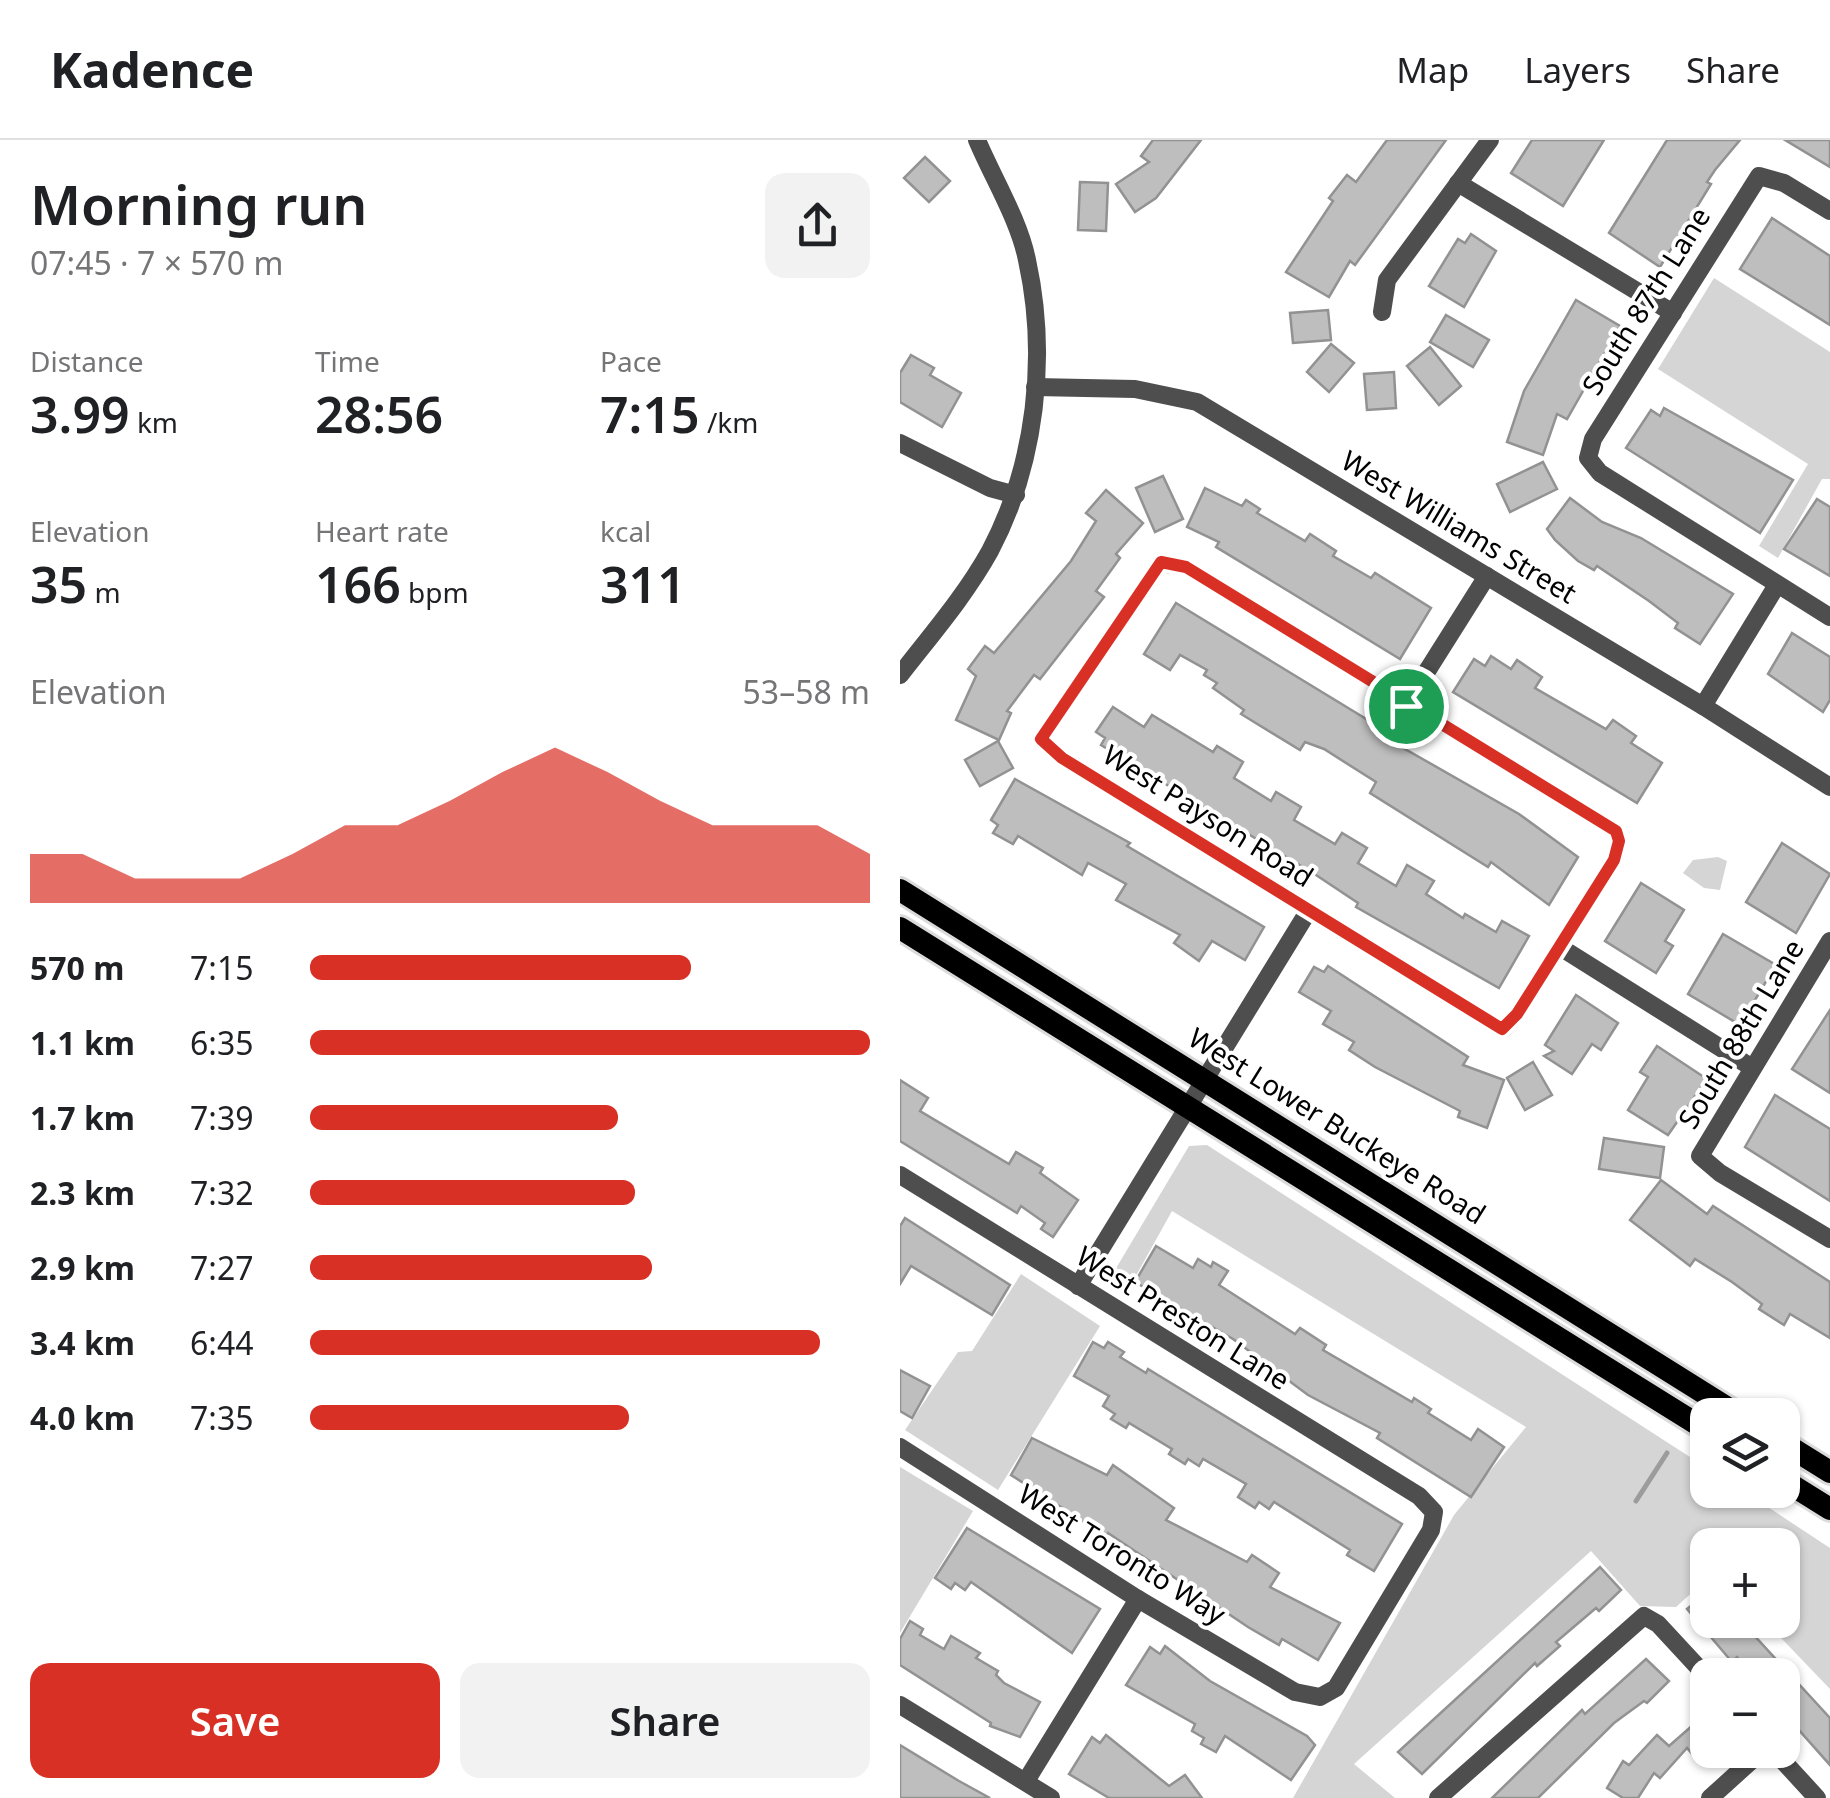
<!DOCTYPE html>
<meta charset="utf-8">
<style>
:root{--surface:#fff;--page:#f2f2f2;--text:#202124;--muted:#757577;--line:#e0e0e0;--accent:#d93025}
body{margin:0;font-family:"Noto Sans",sans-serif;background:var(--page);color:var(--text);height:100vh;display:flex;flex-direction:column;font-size:38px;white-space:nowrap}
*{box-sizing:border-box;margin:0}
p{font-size:32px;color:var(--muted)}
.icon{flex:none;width:55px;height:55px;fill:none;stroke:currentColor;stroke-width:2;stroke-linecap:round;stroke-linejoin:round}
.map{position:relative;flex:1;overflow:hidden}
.sheet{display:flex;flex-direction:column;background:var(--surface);width:900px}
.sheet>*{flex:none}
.controls{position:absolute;left:790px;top:1258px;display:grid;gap:20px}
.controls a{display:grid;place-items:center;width:110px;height:110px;border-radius:20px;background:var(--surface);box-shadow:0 2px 8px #0004;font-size:50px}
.pin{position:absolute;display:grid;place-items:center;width:85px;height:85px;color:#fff;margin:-42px;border:5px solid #fff;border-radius:50%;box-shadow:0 2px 10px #0007}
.round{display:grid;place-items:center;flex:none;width:105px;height:105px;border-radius:20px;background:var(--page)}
.summary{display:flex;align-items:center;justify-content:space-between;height:170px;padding:0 30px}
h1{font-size:55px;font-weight:600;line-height:75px}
.figures{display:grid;grid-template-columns:repeat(3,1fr);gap:15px;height:170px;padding:10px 30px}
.figures div{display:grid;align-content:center}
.figures b{font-size:50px;font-weight:600}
.figures small{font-size:28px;font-weight:400}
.figures p{font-size:28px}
.chart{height:280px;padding:20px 30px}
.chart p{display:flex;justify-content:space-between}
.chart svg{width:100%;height:180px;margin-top:10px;fill:var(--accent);opacity:.7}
.action{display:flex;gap:20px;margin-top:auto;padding:20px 30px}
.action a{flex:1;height:115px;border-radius:20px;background:var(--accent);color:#fff;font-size:40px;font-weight:600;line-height:115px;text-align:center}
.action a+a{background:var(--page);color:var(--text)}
ul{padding:0 30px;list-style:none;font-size:32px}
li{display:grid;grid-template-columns:160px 120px 1fr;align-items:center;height:75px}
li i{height:25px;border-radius:12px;background:var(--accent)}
header{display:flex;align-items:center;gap:60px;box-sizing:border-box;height:140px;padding:0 50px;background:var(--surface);border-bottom:2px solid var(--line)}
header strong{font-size:48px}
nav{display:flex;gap:55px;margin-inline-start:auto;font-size:35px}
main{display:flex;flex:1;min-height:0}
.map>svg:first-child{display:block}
</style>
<header>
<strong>Kadence</strong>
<nav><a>Map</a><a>Layers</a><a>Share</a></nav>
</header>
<main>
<section class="sheet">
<div class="summary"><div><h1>Morning run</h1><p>07:45 · 7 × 570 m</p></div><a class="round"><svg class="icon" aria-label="share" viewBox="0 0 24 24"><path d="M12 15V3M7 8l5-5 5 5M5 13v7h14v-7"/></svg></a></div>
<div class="figures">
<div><p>Distance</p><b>3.99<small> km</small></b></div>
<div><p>Time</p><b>28:56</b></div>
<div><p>Pace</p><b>7:15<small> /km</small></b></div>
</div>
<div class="figures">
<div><p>Elevation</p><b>35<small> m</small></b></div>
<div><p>Heart rate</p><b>166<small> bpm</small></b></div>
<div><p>kcal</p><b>311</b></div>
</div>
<div class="chart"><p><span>Elevation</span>53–58 m</p>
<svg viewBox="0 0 160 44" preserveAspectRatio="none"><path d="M0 44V32L10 32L20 38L30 38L40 38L50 32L60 25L70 25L80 19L90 12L100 6L110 12L120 19L130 25L140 25L150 25L160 32V44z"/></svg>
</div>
<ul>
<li><b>570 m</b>7:15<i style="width:68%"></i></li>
<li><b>1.1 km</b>6:35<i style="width:100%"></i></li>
<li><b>1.7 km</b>7:39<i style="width:55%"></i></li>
<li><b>2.3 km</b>7:32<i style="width:58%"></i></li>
<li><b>2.9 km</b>7:27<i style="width:61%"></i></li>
<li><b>3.4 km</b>6:44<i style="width:91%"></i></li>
<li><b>4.0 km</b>7:35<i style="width:57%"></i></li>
</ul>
<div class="action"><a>Save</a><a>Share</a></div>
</section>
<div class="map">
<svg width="930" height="1658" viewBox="0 0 930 1658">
<rect width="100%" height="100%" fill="#fff"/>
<g fill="#d5d5d5">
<path d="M814,138L930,212V339H922L878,418L859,406L908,324L758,229Z"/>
<path d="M818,717L827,721L820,750L804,748L783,733L793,720Z"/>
<path d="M307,1005L807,1328L808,1350H842L930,1408V1549L864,1480H882V1405H808L807,1439L776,1467L740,1466L691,1411L454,1624L495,1658H393L554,1375L626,1287L272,1071L228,1150L209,1140L289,1006Z"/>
<path d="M121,1134L200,1186L98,1350L5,1290L58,1212L72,1211Z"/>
<path d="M0,1327L73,1371L0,1493Z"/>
</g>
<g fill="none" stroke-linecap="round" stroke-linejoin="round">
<path stroke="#9c9c9c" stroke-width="5" d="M736,1361L767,1313"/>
</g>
<g fill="#bebebe" stroke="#929292" stroke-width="2.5">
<path d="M253,0H301L256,58L235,72L216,44L249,22L241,16Z"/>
<path d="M487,0H546L455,125L450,121L429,157L386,132L433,61L429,58L447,35L456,42Z"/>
<path d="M632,0H704L663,66L611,33Z"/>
<path d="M767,0H840L815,30L807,42L811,44L760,127L709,93Z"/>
<path d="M885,0H930V27Z"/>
<path d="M25,17L50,41L29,62L4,38Z"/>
<path d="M180,42L208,43L206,91L178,90Z"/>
<path d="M872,78L930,116V185L840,129Z"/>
<path d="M571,94L596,111L564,167L529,146L558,99L565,103Z"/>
<path d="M676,160L720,186L667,279L657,274L643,315L607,302L624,251Z"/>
<path d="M428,170L431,200L393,203L390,173Z"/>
<path d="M546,175L589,200L573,227L530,202Z"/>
<path d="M431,204L454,223L429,252L407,232Z"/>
<path d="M530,207L561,246L539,265L507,226Z"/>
<path d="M11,215L34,228L30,235L61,253L42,287L0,262V233Z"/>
<path d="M494,232L496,268L467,270L464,234Z"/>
<path d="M764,268L893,340L860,393L726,308L751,270L760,276Z"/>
<path d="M643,322L657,349L610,372L597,344Z"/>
<path d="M263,336L283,379L255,392L236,348Z"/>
<path d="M305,348L342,366L346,360L360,369L357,373L405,401L410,394L436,411L433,416L471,438L475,433L531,468L500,519L316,407L319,402L287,387Z"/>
<path d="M206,350L243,383L216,414L220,418L196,451L204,457L140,539L134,535L107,571L111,573L99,600L56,580L76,536L68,529L85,506L94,513L171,421L196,381L186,373Z"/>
<path d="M670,358L702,382L741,398L833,454L800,504L775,488L778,483L749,461L697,426L694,430L678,421L655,400L647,389Z"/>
<path d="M917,359L930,367V436L884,409Z"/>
<path d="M276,463L494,596L491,601L619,674L678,717L649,765L591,722L588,727L470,653L476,642L424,609L405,602L400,610L341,574L344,570L313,548L317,543L304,535L307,530L280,515L270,530L244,514Z"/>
<path d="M892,493L930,517V560L923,572L868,534Z"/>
<path d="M591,516L611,529L617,520L642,537L635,548L706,589L713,580L736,596L731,603L762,623L737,663L553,552L574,519L585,526Z"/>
<path d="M213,567L244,587L252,575L313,612L317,606L343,622L334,638L371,661L376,652L401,667L394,680L435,704L442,693L467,708L458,723L496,746L507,725L534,741L526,754L563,778L565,774L596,792L602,781L629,796L599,848L456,767L458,763L416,735L201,605L205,598L196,592Z"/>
<path d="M98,601L113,628L80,646L65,620Z"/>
<path d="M115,639L230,703L227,706L364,787L345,820L312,801L299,821L274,803L280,795L216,760L226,744L188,723L182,735L118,696L113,704L93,693L98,685L91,680Z"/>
<path d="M882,703L930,734L896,793L846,762Z"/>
<path d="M741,743L784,770L765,801L773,806L756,833L705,801Z"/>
<path d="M823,794L876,825L840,885L788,854Z"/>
<path d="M428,826L568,917L563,925L604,940L587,988L558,977L560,971L475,927L449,910L454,902L423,884L431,871L399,852L414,827L424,832Z"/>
<path d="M676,855L718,883L701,910L692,904L672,934L644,916L654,911L645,905Z"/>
<path d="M930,870V953L892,929Z"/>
<path d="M757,906L807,939L768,995L728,970L748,937L740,932Z"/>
<path d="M633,922L652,955L625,970L607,938Z"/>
<path d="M0,940L28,958L20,971L109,1024L116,1012L143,1028L140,1033L178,1060L153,1097L141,1089L145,1083L121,1066L117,1073L0,1001Z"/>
<path d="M875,955L930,989V1061L845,1007Z"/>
<path d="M704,998L764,1007L760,1038L699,1029Z"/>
<path d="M761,1040L807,1074L813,1066L930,1142V1198L890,1174L884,1185L859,1169L862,1164L832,1142L795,1119L790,1126L730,1080Z"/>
<path d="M5,1078L110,1145L92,1175L11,1126L0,1144V1086Z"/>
<path d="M256,1106L293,1128L298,1119L311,1127L313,1122L328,1131L319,1145L395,1194L400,1188L426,1205L423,1210L512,1262L514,1258L531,1269L528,1273L571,1300L578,1289L604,1307L571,1357L477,1298L480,1293L408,1255L333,1199L235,1142Z"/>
<path d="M193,1202L204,1208L208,1202L224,1212L220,1217L246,1233L248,1229L502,1384L474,1431L447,1415L450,1410L374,1362L369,1369L359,1362L355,1368L338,1357L346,1344L303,1319L299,1326L288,1319L285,1324L269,1314L272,1309L229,1283L226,1288L211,1279L215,1274L203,1266L209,1256L174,1236Z"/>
<path d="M0,1230L30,1246L12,1278L0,1271Z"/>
<path d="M132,1298L207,1335L213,1325L274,1368L266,1380L347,1422L352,1415L379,1433L370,1447L440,1483L418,1520L382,1499L379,1505L348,1487L208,1393L206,1396L111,1335Z"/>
<path d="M67,1388L200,1469L172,1513L71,1442L65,1450L55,1443L51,1449L35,1438Z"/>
<path d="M700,1427L721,1450L699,1471L696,1468L656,1502L660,1506L637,1526L635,1523L522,1634L498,1612Z"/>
<path d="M808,1452V1480H840L930,1578V1625L889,1579L882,1585V1535H853L837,1517L832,1522L787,1469Z"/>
<path d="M10,1481L23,1489L20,1495L44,1509L51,1496L80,1513L76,1518L98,1531L96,1535L104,1543L140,1562L120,1597L90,1586L91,1583L0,1525V1499Z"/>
<path d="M265,1506L310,1541L407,1596L415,1605L391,1640L325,1596L316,1612L301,1604L304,1598L292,1591L295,1584L226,1545L250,1507L260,1514Z"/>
<path d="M746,1519L769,1541L747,1563L744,1561L714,1583L638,1658H592L682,1570L685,1574Z"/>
<path d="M801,1578L808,1585V1614L799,1622L787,1608L760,1638L754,1633L738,1658H723L707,1648L723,1621L729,1625L757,1595L769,1606Z"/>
<path d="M206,1595L269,1646L285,1635L302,1658H209L169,1634L192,1597L200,1603Z"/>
<path d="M0,1605L59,1641L90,1658H0Z"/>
</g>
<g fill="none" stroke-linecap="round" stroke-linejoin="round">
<g stroke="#dbdbdb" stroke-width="28">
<g id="major">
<path d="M0,750L839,1275"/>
<path d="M0,788L808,1291"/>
<path d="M882,1302L930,1332"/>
<path d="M882,1339L930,1369"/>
</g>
</g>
<g stroke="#4e4e4e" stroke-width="18">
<path d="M558,43L773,173"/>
<path d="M930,71L884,43L859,36L693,299L688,318L700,333L930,477"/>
<path d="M482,172L487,140L590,0"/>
<path d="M135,247L235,249L297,262L803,566L930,647"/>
<path d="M0,303L90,348L116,355"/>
<path d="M261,423L286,427L716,691L719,701L714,720L617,874L603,889L162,618L141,599Z"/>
<path d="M0,535C31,495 65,456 90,411C136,324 148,216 127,120C119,80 93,38 77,0"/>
<path d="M505,566L587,436"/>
<path d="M803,566L877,445"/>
<path d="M930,801L800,1016L820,1033L930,1099"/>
<path d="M660,807L851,927"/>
<path d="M0,1035L519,1356L534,1372L531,1390L436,1548L420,1557L395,1552L238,1459L0,1307"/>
<path d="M178,1146L409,770"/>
<path d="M0,1565L151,1658"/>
<path d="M873,1610L917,1658"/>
<path d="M126,1641L238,1459"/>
<path d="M538,1658L744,1476L758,1484L808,1538"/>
<path d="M810,1658L863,1610"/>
</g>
<use href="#major" stroke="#000" stroke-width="22"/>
</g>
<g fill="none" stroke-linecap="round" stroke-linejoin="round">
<g stroke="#fff" stroke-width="20">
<path id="route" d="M261,422L286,427L716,691L719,701L714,720L617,874L602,889L162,618L141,599Z"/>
</g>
<use href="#route" stroke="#d93025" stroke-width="12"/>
</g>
<g text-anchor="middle" stroke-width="8" stroke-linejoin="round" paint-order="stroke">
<g font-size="28" fill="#000" stroke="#fff">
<text transform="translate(746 161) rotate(-58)" y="10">South 87th Lane</text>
<text transform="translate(559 387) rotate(31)" y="10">West Williams Street</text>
<text transform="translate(308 676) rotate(32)" y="10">West Payson Road</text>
<text transform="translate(841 894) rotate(-59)" y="10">South 88th Lane</text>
<text transform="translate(437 986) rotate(32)" y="10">West Lower Buckeye Road</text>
<text transform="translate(283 1178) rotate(32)" y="10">West Preston Lane</text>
<text transform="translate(222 1414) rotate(32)" y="10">West Toronto Way</text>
</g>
</g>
</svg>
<div class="controls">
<a><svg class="icon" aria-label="layers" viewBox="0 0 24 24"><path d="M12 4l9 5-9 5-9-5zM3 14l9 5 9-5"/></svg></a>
<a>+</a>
<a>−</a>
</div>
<div class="pin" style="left:506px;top:566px;background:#1e9e55"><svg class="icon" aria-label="arrive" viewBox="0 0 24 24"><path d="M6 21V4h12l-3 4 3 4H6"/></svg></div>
</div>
</main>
